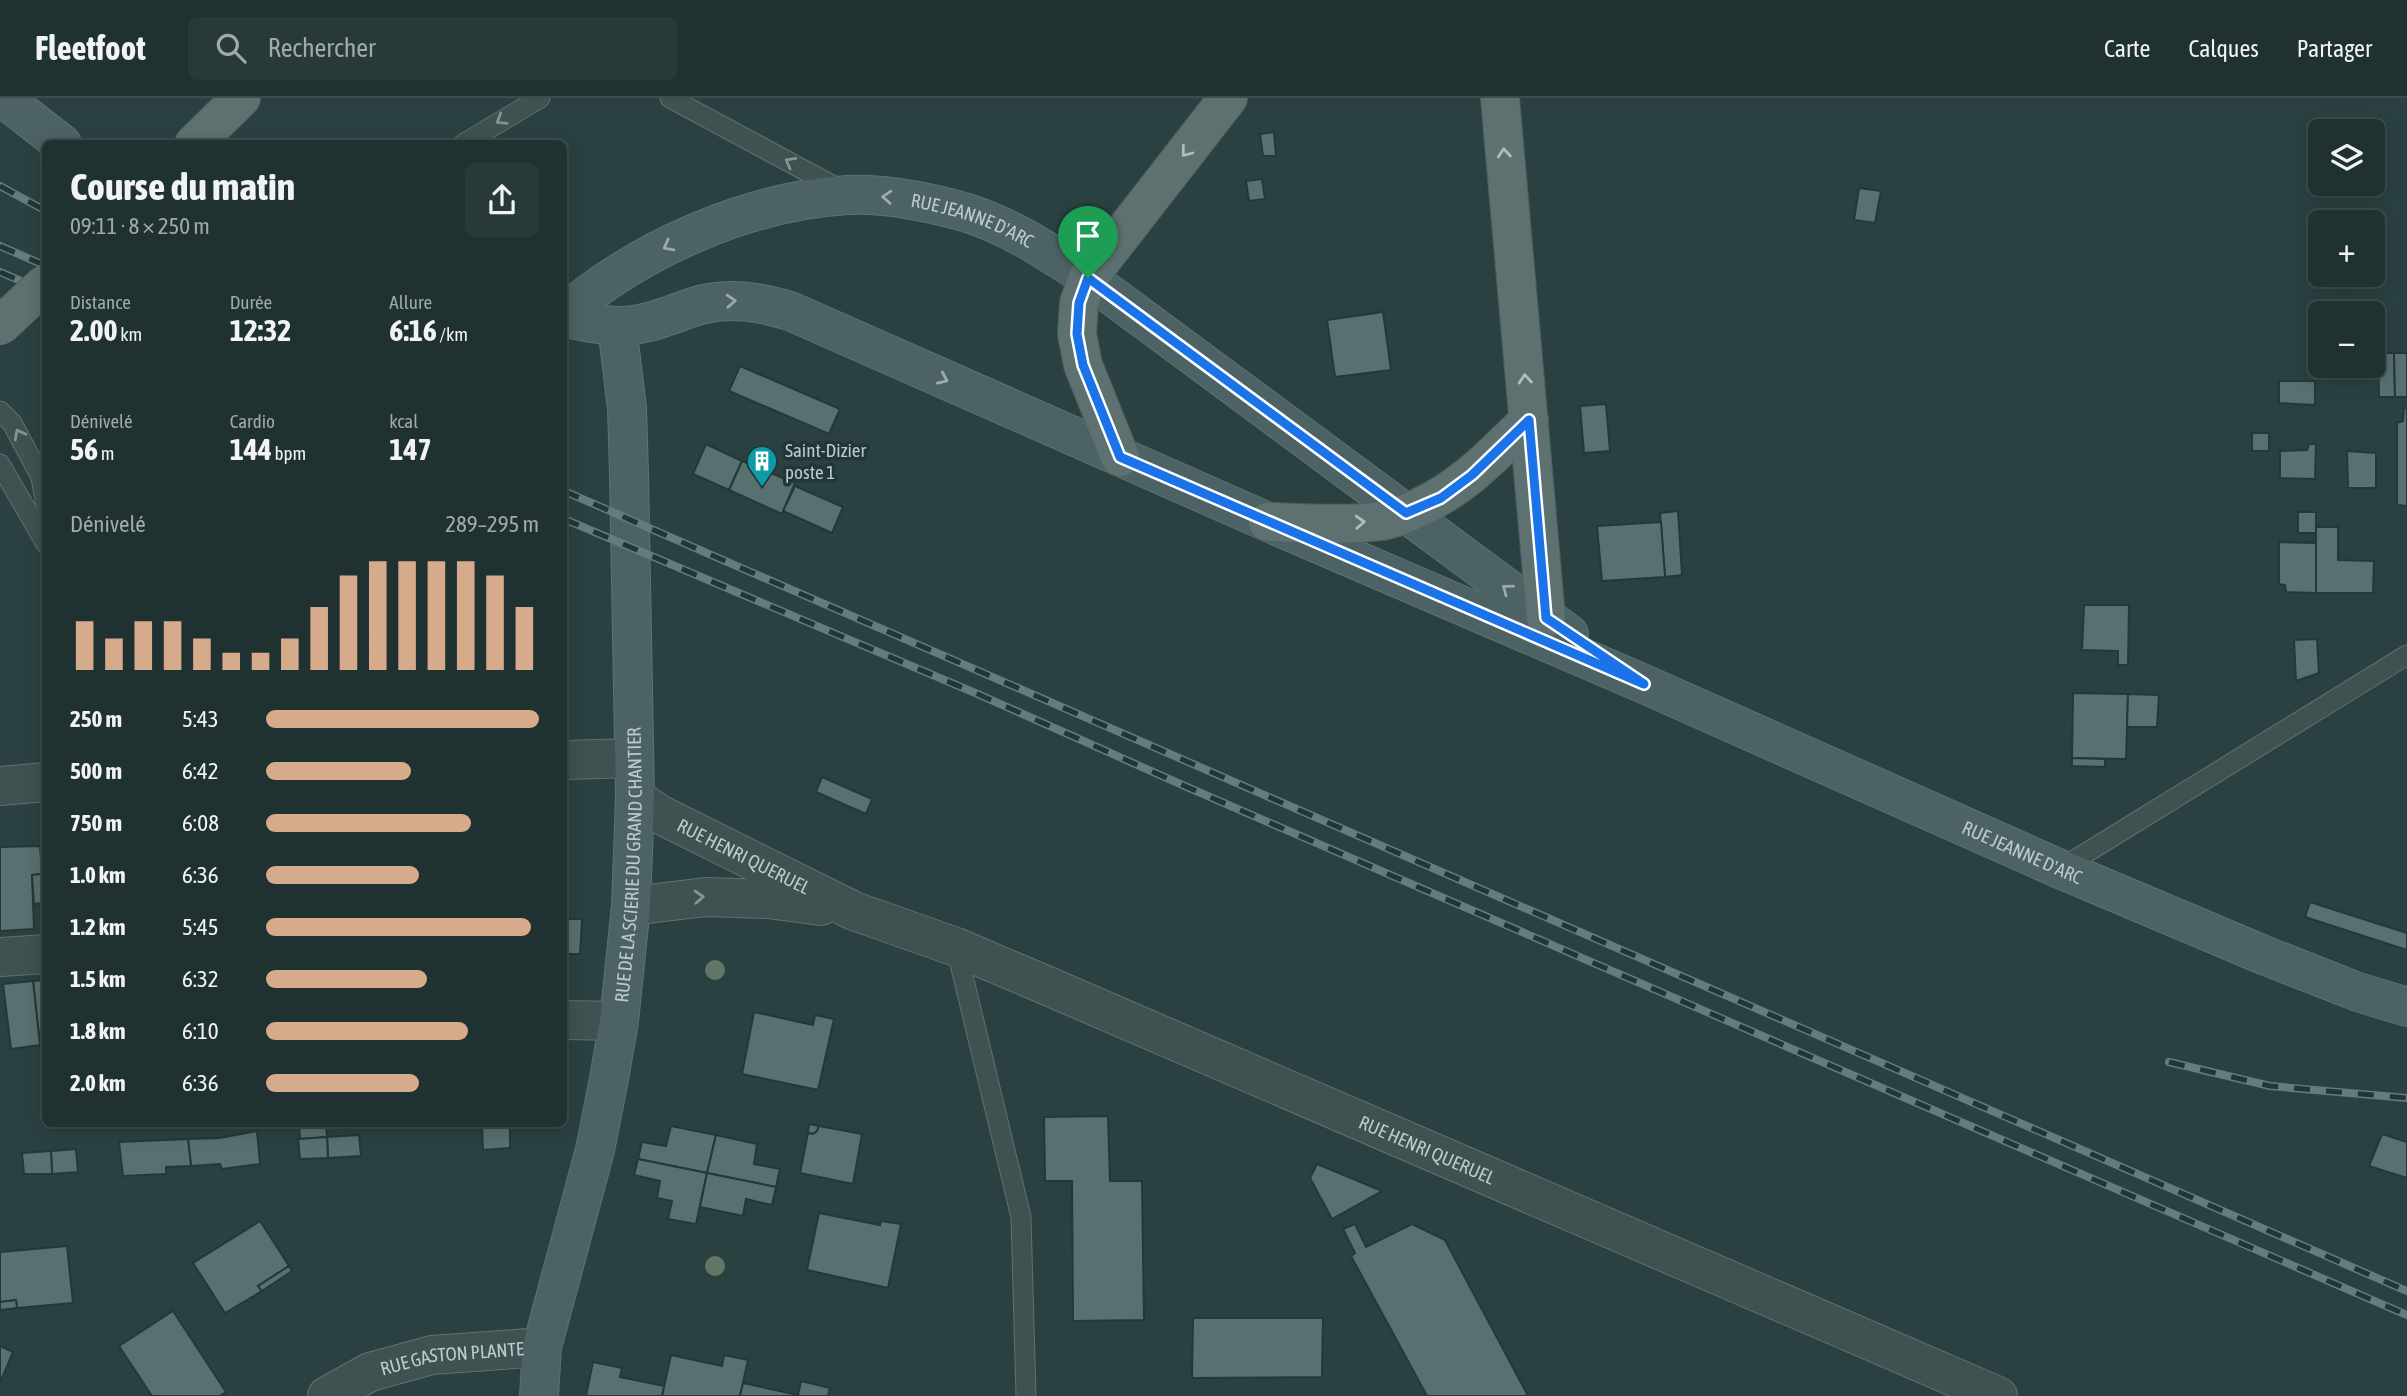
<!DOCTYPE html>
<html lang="fr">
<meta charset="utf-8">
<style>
:root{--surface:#203131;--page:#283939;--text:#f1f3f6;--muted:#a2a9ab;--line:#3d4c4d;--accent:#d6ab8b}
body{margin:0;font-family:"Asap Condensed",sans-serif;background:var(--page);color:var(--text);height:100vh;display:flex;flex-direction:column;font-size:26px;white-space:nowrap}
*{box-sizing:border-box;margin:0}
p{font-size:23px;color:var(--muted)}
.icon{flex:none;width:38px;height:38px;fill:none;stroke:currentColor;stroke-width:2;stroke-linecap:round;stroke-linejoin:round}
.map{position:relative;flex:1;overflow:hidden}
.panel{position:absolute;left:42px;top:42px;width:525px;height:987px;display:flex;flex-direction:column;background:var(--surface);border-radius:10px;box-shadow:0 4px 18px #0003,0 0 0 2px var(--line)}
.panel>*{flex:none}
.fabs{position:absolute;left:2308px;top:21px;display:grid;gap:14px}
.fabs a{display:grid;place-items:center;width:77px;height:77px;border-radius:10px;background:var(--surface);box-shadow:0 4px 18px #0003,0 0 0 2px var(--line);font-size:35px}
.pin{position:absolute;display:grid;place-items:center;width:60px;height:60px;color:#fff;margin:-72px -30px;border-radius:50% 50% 50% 0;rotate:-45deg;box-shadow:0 0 7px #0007}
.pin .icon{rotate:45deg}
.round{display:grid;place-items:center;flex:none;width:74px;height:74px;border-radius:10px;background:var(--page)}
.headline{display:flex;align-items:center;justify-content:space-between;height:119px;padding:0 28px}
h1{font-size:38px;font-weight:700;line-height:52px}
.figures{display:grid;grid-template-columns:repeat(3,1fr);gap:10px;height:119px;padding:7px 28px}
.figures div{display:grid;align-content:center}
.figures b{font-size:30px;font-weight:700}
.figures small{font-size:19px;font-weight:400}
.figures p{font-size:19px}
.chart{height:196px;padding:14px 28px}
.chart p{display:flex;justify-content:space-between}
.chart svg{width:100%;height:126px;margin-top:7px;stroke:var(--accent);stroke-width:6}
ul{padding:0 28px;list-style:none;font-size:23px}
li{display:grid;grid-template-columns:112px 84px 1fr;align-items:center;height:52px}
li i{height:18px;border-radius:9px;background:var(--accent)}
header{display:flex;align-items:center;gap:42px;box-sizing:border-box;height:98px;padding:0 35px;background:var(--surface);border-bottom:2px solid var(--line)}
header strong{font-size:33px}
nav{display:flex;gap:38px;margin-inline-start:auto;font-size:24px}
.search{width:490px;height:63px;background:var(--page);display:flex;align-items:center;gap:18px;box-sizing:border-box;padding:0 24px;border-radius:10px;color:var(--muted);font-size:26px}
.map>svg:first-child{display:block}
</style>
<header>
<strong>Fleetfoot</strong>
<div class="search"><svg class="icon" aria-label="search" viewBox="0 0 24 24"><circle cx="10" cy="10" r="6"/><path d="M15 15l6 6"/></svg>Rechercher</div>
<nav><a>Carte</a><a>Calques</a><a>Partager</a></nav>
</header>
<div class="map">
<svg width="2407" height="1298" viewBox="0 0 2407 1298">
<rect width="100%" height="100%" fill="#2b4141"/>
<g fill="#597070" stroke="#253839" stroke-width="2">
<path d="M1274,34L1276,58H1263L1260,36Z"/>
<path d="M1262,81L1265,101L1249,103L1246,83Z"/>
<path d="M1859,90L1881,93L1875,125L1854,122Z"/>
<path d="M1383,214L1391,272L1335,279L1327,222Z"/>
<path d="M2378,255H2394L2395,299H2379Z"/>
<path d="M2394,255H2407V299H2395Z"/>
<path d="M740,268L840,311L829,336L729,293Z"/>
<path d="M2279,283H2315V307L2279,305Z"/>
<path d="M1606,306L1610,353L1584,355L1580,308Z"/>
<path d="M2404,310H2407V408L2397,407V325L2403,323Z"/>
<rect x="2252" y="335" width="17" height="18"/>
<path d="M706,346L742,363L729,392L693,376Z"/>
<path d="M2309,346H2316L2315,381L2280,380V353L2307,352Z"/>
<path d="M2347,353L2376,355V390H2348Z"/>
<path d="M742,363L795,385L782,416L729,392Z"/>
<path d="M795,388L843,409L832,435L783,413Z"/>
<path d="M1678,413L1682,477L1665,479L1660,415Z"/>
<rect x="2298" y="414" width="18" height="21"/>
<path d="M1661,424L1665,479L1602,483L1597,428Z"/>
<path d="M2316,429H2338V462L2374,463L2373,495H2316Z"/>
<path d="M2279,444L2316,445V495L2286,494L2285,487L2279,486Z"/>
<path d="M2084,507H2129L2128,567H2118V553L2082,552Z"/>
<path d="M2317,541L2319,575L2296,583L2294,542Z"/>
<path d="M2073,595L2128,596L2126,661L2072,660Z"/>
<path d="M2128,596L2159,597L2157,629H2127Z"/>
<path d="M2072,660L2105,661V669L2072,668Z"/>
<path d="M822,679L872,701L866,716L816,694Z"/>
<path d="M40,748L42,776L32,777L34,831L0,833V749Z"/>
<path d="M42,776L43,805L34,806L32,777Z"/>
<path d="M2310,804L2407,835V852L2305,819Z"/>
<path d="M564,821H582L580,856H564Z"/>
<path d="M46,882V947H40L33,883Z"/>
<path d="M33,883L40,947L11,951L3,886Z"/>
<path d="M754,914L813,927L815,917L834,921L818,992L742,976Z"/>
<path d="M1108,1018L1110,1083H1142L1144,1222L1073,1223L1072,1083H1045L1044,1019Z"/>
<path d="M326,1026L327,1039L300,1041L299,1027Z"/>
<path d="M809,1026L819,1028L817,1033L813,1036L808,1035Z"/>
<path d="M510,1028V1050L483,1052L482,1030Z"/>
<path d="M671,1028L716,1037L707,1075L638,1061L642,1044L666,1048Z"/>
<path d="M819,1028L862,1036L853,1086L800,1075L808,1035L813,1036L817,1033Z"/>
<path d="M257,1033L260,1066L222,1071L220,1066L191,1068L188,1041L219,1040Z"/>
<path d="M2382,1036L2407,1044V1080L2369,1068Z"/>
<path d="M359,1037L361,1058L328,1060L327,1039Z"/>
<path d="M716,1037L757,1046L754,1066L780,1071L776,1089L707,1075Z"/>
<path d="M327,1039L328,1060L300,1061L298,1041Z"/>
<path d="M188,1041L191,1068L166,1069V1076L123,1078L119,1044Z"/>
<path d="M76,1051L78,1074L52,1076L51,1053Z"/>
<path d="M51,1053L52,1076H24L22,1055Z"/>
<path d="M638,1061L707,1075L696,1126L668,1121L672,1103L657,1100L660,1083L634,1077Z"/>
<path d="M1317,1066L1382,1093L1332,1121L1310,1080Z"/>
<path d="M707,1075L776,1089L772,1107L746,1101L743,1118L700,1109Z"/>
<path d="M819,1115L880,1127L881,1123L901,1126L888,1190L807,1172Z"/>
<path d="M260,1123L289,1168L258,1188L262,1193L225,1215L193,1165Z"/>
<path d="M1355,1126L1366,1149L1412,1126L1445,1142L1528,1298H1427L1351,1158L1355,1155L1343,1131Z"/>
<path d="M67,1148L73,1205L17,1210L16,1202L0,1204V1154Z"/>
<path d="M289,1168L292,1173L262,1193L258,1188Z"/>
<path d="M16,1202L17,1210L0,1212V1204Z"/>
<path d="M173,1213L226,1294L220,1298H152L119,1248Z"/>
<path d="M1193,1220H1323L1322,1279L1192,1280Z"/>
<path d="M0,1248L13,1254L0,1285Z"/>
<path d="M671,1257L722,1268L724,1257L748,1262L740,1298H662Z"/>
<path d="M593,1264L622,1270L620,1279L664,1288L662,1298H586Z"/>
<path d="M801,1283L830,1290L828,1298H740L743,1285L798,1297Z"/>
</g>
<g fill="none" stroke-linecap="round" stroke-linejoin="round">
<g stroke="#607171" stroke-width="21">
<g id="service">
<path d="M670,0L843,93"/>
<path d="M463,46L540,0"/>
<path d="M0,313L12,325L41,379L46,409"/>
<path d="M0,366L46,446"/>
<path d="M2060,771L2407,557"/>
<path d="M956,849L1021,1119L1026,1298"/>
</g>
</g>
<g stroke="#607171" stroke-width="40">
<g id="minor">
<path d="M564,662L634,660"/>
<path d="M0,688L46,684"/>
<path d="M0,859L46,856"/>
<path d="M564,922L619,923"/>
<path id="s1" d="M327,1298L370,1274L432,1257L542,1249"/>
</g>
</g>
<g stroke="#607171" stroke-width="40">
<g id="tertiary">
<path id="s2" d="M635,699L659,716L854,813L956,849L1050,889L1998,1298"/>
<path d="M631,808L706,799L768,801L821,808"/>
</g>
</g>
<g stroke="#607171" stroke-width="40">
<g id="secondary">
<path d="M6,0L12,7L62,46"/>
<path id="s3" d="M564,216C639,151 748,103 847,97C883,95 923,103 957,112C1006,125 1047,153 1088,180L1569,536"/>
<path id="s4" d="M564,220C581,222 600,228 617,228C646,229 673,215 700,207C732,199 760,204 790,213L1268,424L1644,586L2060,771L2266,858L2358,894L2407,909"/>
<path id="s5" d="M539,1298L542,1249L595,1052L609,981L619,923L631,808L635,699L629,375L627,310L617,228"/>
</g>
</g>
<g stroke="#4b5d5d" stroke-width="40">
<g id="primary">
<path d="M1500,0L1546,520"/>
<path d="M194,46L241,0"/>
<path d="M1120,359L1083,267L1077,236L1079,205L1088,180L1228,0"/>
<path d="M1268,424C1305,425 1344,428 1381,423C1392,422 1405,416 1416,411C1463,390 1493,357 1529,322"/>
</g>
</g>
<use href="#service" stroke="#3f5151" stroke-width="19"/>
<use href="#minor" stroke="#3f5151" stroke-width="38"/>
<use href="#tertiary" stroke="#3f5151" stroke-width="38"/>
<use href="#secondary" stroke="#4d6264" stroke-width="38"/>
<use href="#primary" stroke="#5d7171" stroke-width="38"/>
<g stroke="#667c7c" stroke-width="8">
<g id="rail">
<path d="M0,88L46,113"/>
<path d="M0,148L46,168"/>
<path d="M0,174L46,194"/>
<path d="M564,393L2407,1193"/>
<path d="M564,421L980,597L1187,689L2407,1217"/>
<path d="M2169,964L2270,988L2407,1000"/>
</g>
</g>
<use href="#rail" stroke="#233637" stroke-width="5" stroke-dasharray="16" stroke-linecap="butt"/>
<g stroke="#4b5d5d" stroke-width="40" stroke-linecap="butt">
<path id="primary-bridge" d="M0,228L46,185"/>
</g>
<use href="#primary-bridge" stroke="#5d7171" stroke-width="38"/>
</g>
<g fill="#617766">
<circle cx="715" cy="872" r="10"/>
<circle cx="715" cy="1168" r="10"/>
</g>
<defs><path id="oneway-chevron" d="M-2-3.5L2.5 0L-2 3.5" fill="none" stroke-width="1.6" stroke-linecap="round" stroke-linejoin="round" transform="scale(1.75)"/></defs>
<g stroke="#849494">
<use href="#oneway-chevron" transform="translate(501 22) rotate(148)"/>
<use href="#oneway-chevron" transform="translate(790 64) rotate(-151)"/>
<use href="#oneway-chevron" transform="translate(19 336) rotate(-118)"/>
<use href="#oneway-chevron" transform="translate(699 799) rotate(-3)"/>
</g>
<g stroke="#aebdbe">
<use href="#oneway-chevron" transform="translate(1186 54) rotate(128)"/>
<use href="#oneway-chevron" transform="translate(1504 55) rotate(-95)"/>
<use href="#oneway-chevron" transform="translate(1525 281) rotate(-95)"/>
<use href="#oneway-chevron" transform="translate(1360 424) rotate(-3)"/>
</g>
<g stroke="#9babac">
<use href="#oneway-chevron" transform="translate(887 99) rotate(-176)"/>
<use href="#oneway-chevron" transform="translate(668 148) rotate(152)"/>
<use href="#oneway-chevron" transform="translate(731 203) rotate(-3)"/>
<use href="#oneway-chevron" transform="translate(943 281) rotate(24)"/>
<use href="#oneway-chevron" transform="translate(1507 491) rotate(-143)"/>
</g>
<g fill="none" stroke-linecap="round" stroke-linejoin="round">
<g stroke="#fff" stroke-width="14">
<path id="route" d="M1088,180L1406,415L1441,400L1472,377L1529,322L1546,520L1644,586L1120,359L1083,267L1077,236L1079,205Z"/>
</g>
<use href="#route" stroke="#1a73e8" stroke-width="9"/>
</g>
<defs>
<g id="building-pin" transform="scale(1.575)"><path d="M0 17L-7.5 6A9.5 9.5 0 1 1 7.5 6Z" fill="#0f9aa8" stroke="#233637"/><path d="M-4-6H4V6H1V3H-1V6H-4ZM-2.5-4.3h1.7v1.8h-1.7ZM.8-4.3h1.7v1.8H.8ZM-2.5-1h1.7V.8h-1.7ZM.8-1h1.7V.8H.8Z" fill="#fff"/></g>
</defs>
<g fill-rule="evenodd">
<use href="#building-pin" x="762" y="363"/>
</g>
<g text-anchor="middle" stroke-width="7" stroke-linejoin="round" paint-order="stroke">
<g font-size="19" fill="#bccacb" stroke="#233637">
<text dy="7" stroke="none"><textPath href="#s3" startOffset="441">RUE JEANNE D'ARC</textPath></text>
<text dy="7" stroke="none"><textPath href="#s4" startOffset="1577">RUE JEANNE D'ARC</textPath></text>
<text dy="7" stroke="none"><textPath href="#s2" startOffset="124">RUE HENRI QUERUEL</textPath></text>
<text dy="7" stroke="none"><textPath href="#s5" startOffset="541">RUE DE LA SCIERIE DU GRAND CHANTIER</textPath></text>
<text dy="7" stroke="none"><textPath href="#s2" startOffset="868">RUE HENRI QUERUEL</textPath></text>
<text dy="7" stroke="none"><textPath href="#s1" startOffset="133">RUE GASTON PLANTE</textPath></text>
</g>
<g font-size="19" fill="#bccacb" stroke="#233637" text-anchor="start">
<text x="785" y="359">Saint-Dizier<tspan x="785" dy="22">poste 1</tspan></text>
</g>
</g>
</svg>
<div class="fabs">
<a><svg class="icon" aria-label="layers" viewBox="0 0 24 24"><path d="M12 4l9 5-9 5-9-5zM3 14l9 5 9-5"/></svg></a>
<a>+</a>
<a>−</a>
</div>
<div class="pin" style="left:1088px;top:180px;background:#1e9e55"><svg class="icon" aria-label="arrive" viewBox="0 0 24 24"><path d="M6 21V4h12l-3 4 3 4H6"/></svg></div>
<section class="panel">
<div class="headline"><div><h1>Course du matin</h1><p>09:11 · 8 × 250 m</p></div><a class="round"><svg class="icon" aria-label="share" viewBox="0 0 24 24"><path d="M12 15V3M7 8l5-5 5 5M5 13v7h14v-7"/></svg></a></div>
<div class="figures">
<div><p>Distance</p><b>2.00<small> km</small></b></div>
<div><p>Durée</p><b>12:32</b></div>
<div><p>Allure</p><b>6:16<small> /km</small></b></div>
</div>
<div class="figures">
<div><p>Dénivelé</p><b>56<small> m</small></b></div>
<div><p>Cardio</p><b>144<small> bpm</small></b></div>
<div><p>kcal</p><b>147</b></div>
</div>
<div class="chart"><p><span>Dénivelé</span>289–295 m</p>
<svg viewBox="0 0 160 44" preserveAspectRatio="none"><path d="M5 44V27M15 44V33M25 44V27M35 44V27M45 44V33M55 44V38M65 44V38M75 44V33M85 44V22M95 44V11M105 44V6M115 44V6M125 44V6M135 44V6M145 44V11M155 44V22"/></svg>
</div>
<ul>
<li><b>250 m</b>5:43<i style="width:100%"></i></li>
<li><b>500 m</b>6:42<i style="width:53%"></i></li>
<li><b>750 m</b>6:08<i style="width:75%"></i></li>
<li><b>1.0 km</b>6:36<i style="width:56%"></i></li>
<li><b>1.2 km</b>5:45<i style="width:97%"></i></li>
<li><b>1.5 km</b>6:32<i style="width:59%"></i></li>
<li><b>1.8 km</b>6:10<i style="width:74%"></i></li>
<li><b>2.0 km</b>6:36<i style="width:56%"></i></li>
</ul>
</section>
</div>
